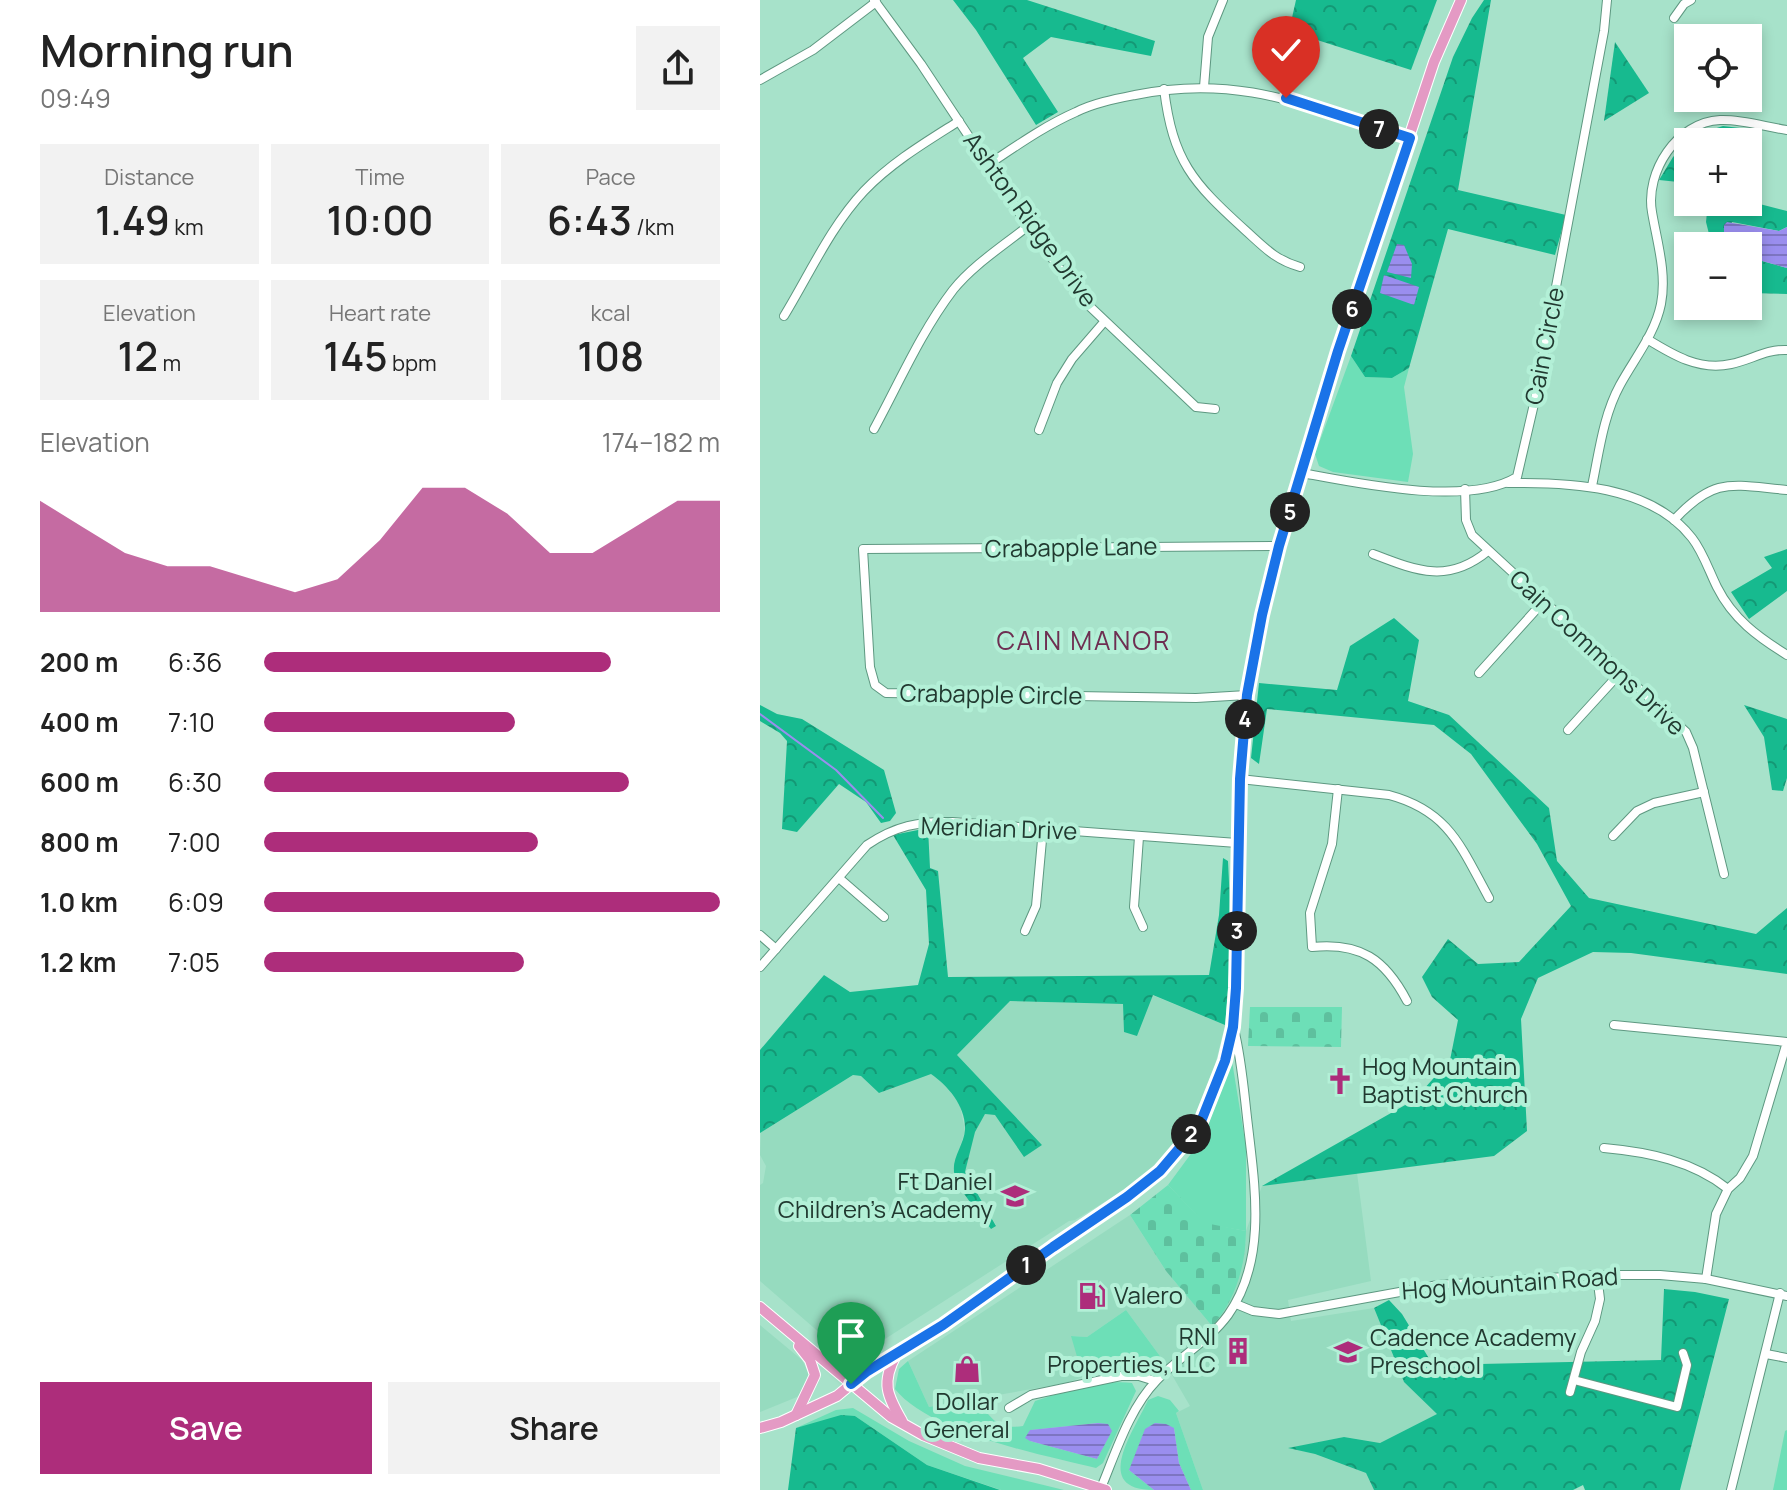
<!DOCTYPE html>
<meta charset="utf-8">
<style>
:root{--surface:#fff;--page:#f2f2f2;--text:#222;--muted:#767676;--accent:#ad2d7b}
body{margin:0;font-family:Manrope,sans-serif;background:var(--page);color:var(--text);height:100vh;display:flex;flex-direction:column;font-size:30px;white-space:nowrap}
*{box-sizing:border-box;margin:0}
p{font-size:26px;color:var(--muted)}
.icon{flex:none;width:44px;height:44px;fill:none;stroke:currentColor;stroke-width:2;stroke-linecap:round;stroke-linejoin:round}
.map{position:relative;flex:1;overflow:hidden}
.sheet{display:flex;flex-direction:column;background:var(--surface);width:760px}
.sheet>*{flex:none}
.buttons{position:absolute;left:914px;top:24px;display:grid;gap:16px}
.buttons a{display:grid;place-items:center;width:88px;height:88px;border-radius:0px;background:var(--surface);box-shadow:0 4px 12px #0003;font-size:40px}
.pin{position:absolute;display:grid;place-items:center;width:68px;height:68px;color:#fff;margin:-82px -34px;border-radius:50% 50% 50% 0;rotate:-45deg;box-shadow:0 0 8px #0007}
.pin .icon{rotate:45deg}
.km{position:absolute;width:40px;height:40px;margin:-20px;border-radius:50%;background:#222;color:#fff;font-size:22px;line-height:40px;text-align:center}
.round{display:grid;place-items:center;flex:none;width:84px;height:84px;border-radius:0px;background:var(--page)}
.head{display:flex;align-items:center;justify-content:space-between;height:136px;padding:0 40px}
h1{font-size:44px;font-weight:600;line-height:60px}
.metrics{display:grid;grid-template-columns:repeat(3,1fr);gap:12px;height:136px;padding:8px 40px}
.metrics div{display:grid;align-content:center;border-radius:0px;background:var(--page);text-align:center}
.metrics b{font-size:40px;font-weight:600}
.metrics small{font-size:22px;font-weight:400}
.metrics p{font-size:22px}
.chart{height:224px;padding:16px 40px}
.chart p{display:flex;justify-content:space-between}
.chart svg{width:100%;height:144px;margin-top:8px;fill:var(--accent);opacity:.7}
.primary-button{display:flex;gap:16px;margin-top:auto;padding:16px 40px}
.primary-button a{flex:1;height:92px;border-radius:0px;background:var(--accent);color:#fff;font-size:32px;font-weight:600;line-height:92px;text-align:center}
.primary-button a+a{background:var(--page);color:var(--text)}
ul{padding:0 40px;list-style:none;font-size:26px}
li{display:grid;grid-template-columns:128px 96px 1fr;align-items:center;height:60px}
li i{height:20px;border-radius:10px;background:var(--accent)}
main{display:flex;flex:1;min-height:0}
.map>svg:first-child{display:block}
</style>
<main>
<section class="sheet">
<div class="head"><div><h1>Morning run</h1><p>09:49</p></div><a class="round"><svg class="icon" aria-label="share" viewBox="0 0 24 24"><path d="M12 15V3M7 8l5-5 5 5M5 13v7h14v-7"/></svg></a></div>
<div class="metrics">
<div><p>Distance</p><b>1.49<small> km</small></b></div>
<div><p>Time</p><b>10:00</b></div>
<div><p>Pace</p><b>6:43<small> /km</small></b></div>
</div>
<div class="metrics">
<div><p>Elevation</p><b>12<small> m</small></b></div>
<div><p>Heart rate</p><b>145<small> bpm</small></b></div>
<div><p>kcal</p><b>108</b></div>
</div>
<div class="chart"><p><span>Elevation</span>174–182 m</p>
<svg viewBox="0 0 160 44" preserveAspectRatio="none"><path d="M0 44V10L10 18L20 26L30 30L40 30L50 34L60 38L70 34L80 22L90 6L100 6L110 14L120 26L130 26L140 18L150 10L160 10V44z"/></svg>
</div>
<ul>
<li><b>200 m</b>6:36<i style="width:76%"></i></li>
<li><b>400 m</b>7:10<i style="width:55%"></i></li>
<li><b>600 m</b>6:30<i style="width:80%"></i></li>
<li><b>800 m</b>7:00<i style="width:60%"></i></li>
<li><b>1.0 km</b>6:09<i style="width:100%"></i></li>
<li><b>1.2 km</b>7:05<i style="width:57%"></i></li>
</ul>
<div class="primary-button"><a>Save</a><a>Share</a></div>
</section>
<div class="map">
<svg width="1027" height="1490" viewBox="0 0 1027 1490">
<defs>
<pattern id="forest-crowns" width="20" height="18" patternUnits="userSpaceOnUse" patternTransform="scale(2)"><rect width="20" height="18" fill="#17ba8f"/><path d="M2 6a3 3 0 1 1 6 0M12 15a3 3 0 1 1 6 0" fill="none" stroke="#149875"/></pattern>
<pattern id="cemetery-stones" width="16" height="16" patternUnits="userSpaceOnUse" patternTransform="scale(2)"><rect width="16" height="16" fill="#6ddfb7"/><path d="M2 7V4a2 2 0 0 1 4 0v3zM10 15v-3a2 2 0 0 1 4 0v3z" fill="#5ec09e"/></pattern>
<pattern id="water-rules" width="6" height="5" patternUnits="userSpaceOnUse" patternTransform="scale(2)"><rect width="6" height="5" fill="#9a8eee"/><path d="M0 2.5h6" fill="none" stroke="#7d75c1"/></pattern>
</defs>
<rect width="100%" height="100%" fill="#a7e2ca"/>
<g fill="#96dbbf">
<path d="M392,995L465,1025L455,1065L433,1123L379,1181L315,1220L309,1221L100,1355L89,1356L76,1347L0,1281V1185L3,1183L6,1166L0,1155L1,1130L93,1075L101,1076L120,1093L170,1073L186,1085L200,1105L205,1131L193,1170L231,1229L236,1225L205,1172L214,1132L225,1114L236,1115L264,1156L282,1145L196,1056L250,1001L363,1004Z"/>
<path d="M597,1173L611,1281L528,1300L531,1321L614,1308L644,1382L678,1414L620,1443L584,1437L531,1448L555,1454L606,1473L614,1490H443L416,1413L430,1406L405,1363L366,1310L327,1337L312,1336L323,1377L306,1383L169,1407L148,1361L370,1215L406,1271L452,1326L486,1242V1231L502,1186Z"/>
<path d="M0,1325L42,1360L50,1376L49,1386L37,1397L0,1412Z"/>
</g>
<g fill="#6ddfb7" fill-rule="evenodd">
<path d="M591,356L605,377L632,378L649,368L644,387L653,454L648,482L573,472L559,466L555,454Z"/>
<path d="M472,1061L486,1147V1231L445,1224L408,1185L444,1136Z"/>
<path d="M366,1310L405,1363L390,1369L349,1370L323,1377L311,1336L327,1337Z"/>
<path d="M148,1361L169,1407L235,1395L229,1403L228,1414C239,1427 247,1428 263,1426L275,1401C304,1392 342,1379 372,1383L376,1391L343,1463L336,1468C282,1455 170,1433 135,1389L139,1369ZM338,1423L351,1431L337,1459L270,1441L271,1430Z"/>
<path d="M398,1396L410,1400L419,1411L416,1413L443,1490H431L419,1463L414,1428L369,1470L394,1490C331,1490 374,1431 388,1400Z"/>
<path d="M93,1408L149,1441L205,1466L304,1490H241L167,1465L95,1416L36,1428L76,1410Z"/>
<path d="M1027,1430V1490H1013L1025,1431Z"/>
</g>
<g fill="url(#forest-crowns)">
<path d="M193,0H267L395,41L391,56L291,37L263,58L298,112L276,125L216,30Z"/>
<path d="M536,0H677L651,70L529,31Z"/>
<path d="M724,0H731L698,190L806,215L795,255L688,229L649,368L632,378L605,377L591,356L693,57L712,18Z"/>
<path d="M855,42L889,93L844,121Z"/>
<path d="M963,126L980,128L976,142H928L935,135Z"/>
<path d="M928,142V183L899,180L913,157Z"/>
<path d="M988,201L1027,211V227L1019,231L972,222L965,246H952L946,222L948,202Z"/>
<path d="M988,257L1027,268V294L988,293Z"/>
<path d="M1027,549V591L989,619L971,592L1012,568L1004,557Z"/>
<path d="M634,618L659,640L648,701L689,715L789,808L797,861L829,898L996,934L1027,908V974L871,953L833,952L778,978L761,1019L767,1131L734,1156L502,1186L654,1100L690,1060L698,1020L672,997L662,977L688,939L718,964L759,962L811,906L777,844L711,754L674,725L507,709L499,764L491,758L499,683L577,690L590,646Z"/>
<path d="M0,705L17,714L42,719L124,770L136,813L130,821L121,823L106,802L79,784L37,832L22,829L27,741L20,733L0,721Z"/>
<path d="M984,705L1027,719V778L1023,791L1012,790L1004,737Z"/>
<path d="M168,828L170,868L178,871L188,977L449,975L459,915L463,858L468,861C471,916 471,970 465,1025L393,995L377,1036L364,1032L363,1004L250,1001L197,1055L282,1145L264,1157L235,1115L225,1114L215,1132L205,1172L236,1226L231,1229C221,1215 196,1188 194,1172C192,1158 204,1144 205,1130C206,1106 188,1086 171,1074L119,1093L101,1076L93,1075L0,1133V1050L64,975L90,992L158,985L169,944L166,890L133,835Z"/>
<path d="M904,1289L935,1292L969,1299L920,1490H825L823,1485L813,1490H614L606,1473L555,1454L528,1448L584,1437L620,1443L677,1414L644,1382L614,1308L629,1300L642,1314L673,1365L901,1360Z"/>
<path d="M81,1415L95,1416L167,1465L240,1490H28L36,1428Z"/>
</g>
<g fill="url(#cemetery-stones)">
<path d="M490,1007H582L581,1047L488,1046Z"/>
<path d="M408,1185L445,1223L486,1231C486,1265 475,1302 452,1326L406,1271L370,1215Z"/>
</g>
<g fill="url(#water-rules)">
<path d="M967,222L1019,231L1027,227V268L988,257V246L964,245V225Z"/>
<path d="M637,244L644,245L652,264L651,278L627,272Z"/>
<path d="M624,275L659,287L654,305L620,293Z"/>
<path d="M338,1423L348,1424L352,1431L337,1459L270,1441L265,1438L270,1430Z"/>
<path d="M395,1423L406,1424L414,1428L419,1463L431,1490H394L369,1470L385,1429Z"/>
</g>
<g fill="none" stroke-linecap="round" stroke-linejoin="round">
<path stroke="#9a8eee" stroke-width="2" d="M0,714L76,770L123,818"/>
<g stroke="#5e9881" stroke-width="10">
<g id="minor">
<path d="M114,0L161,64L268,226L323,300L436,407L455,409"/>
<path d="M914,18L924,4L931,0"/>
<path d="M0,80L53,50L116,2"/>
<path d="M444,87L448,37L463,0"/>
<path d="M404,89C413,161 432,182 485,230C504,247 515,260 540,267"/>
<path d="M226,166C255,147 284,126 316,112C334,103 355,99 375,95C481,73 551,108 650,138"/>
<path d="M24,316C49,275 71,226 104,191C132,162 166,142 199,121"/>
<path d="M887,339C913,355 939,371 971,364C991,360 1006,349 1027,350"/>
<path d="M114,429C139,383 161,332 193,290C213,265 243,246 268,226"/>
<path d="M279,430L297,383L312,359L344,322"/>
<path d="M542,473C596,483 708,507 757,477L774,404L844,31L847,0"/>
<path d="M748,483C808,482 891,485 932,538C943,552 949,571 957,587C973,619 998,637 1027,655"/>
<path d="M832,486C839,453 843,416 860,385C874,359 895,334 901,304C907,273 897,242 892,212C885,172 917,122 960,120C982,119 1006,127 1027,130"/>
<path d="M705,489L706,520L712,535L926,732L933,748L964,874"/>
<path d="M914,520C955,476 972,485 1027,490"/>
<path d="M613,554C657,571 688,584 728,551"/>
<path d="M719,673L783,602"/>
<path d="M487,695L436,698L126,693L115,685L110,667L103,549L519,546"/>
<path d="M808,730L861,672"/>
<path d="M480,779L629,795C689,811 701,847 729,898"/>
<path d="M578,789L572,844L550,913L552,947C600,942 625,959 647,1001"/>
<path d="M853,836L877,811L894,803L944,792"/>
<path d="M379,837L374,907L383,927"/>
<path d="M79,878L124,917"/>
<path d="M265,931L276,906L283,829"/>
<path d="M0,935L16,949"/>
<path d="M0,967L107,845C135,826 159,821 192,822L477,843"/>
<path d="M854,1025L1027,1042L993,1156L980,1178L968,1189L956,1214L946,1279"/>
<path d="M844,1148C888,1152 933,1161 968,1189"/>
<path d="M476,1304L493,1311L519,1314L678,1285L837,1275H900L946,1279L1027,1296"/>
<path d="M1006,1354L1027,1358"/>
<path d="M814,1380L917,1407L927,1365L923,1353"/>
<path d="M810,1392L821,1352L835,1321L840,1299L837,1275"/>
<path d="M249,1408L271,1395L361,1376H379L395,1381"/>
<path d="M341,1488C356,1452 369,1409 397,1380C419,1357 449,1341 468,1315C507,1260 495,1187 488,1126C484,1093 482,1061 474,1029"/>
<path d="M971,1490L1020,1293"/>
</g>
</g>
<g stroke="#fff" stroke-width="12">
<g id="major">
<path d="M0,1307L131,1417L163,1435L219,1458L279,1469L346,1490"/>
<path d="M136,1355C121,1383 127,1395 142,1421"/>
<path d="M36,1415L55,1375L50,1360L39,1346"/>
<path d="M0,1428L21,1422L77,1396L106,1372L183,1325L293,1247L367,1197L400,1171L440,1124L465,1061L473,1027L476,988L480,779L487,695L502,615L519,546L578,351L674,62L701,0"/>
</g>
</g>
<use href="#minor" stroke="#fff" stroke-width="8"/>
<use href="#major" stroke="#e49ac4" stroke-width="10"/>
</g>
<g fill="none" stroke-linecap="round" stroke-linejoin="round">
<g stroke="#fff" stroke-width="16">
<path id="route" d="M91,1384L106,1372L183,1325L293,1247L367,1197L400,1171L440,1124L465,1061L473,1027L476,988L480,779L487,695L502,615L519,546L578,351L650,138L526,98"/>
</g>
<use href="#route" stroke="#1a73e8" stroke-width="10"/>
</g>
<defs>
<g id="church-bare" transform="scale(2.16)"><path d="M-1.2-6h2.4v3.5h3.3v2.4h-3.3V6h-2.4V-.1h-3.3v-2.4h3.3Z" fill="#ad2d7b" stroke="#b3f0d7" stroke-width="2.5" paint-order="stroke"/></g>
<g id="school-bare" transform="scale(2.16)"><path d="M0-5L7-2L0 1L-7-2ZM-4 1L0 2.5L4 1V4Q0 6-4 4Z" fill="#ad2d7b" stroke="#b3f0d7" stroke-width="2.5" paint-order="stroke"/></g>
<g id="fuel-bare" transform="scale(2.16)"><path d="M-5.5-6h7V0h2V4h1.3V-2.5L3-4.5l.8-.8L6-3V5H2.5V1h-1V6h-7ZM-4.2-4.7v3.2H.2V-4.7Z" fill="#ad2d7b" stroke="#b3f0d7" stroke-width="2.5" paint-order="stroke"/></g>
<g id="building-bare" transform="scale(2.16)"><path d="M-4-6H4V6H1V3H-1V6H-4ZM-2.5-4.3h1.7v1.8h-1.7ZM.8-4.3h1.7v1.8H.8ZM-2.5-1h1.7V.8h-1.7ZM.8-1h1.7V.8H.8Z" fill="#ad2d7b" stroke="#b3f0d7" stroke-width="2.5" paint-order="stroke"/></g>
<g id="shop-bare" transform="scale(2.16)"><path d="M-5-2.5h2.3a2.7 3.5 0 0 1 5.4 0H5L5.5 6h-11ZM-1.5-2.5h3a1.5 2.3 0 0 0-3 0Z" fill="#ad2d7b" stroke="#b3f0d7" stroke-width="2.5" paint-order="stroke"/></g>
</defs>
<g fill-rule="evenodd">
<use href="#church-bare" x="580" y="1081"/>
<use href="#school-bare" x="255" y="1196"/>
<use href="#fuel-bare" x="332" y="1296"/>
<use href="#building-bare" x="478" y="1351"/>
<use href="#school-bare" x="588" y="1352"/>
<use href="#shop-bare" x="207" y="1369"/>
</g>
<g text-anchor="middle" stroke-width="8" stroke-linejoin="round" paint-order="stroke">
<g font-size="24" fill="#213930" stroke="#b3f0d7">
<text transform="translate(270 220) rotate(54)" y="8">Ashton Ridge Drive</text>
<text transform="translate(785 346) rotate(-79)" y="8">Cain Circle</text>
<text transform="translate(311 548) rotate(-1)" y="8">Crabapple Lane</text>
<text transform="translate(837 653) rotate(43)" y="8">Cain Commons Drive</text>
<text transform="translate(231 695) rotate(1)" y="8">Crabapple Circle</text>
<text transform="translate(239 829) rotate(2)" y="8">Meridian Drive</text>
<text transform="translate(750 1284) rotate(-4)" y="8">Hog Mountain Road</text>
</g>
<g font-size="24" fill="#213930" stroke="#b3f0d7" text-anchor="start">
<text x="602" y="1075">Hog Mountain<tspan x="602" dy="28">Baptist Church</tspan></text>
<text x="233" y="1190" text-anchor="end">Ft Daniel<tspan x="233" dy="28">Children's Academy</tspan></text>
<text x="354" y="1304">Valero</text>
<text x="456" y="1345" text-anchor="end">RNI<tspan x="456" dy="28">Properties, LLC</tspan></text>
<text x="610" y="1346">Cadence Academy<tspan x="610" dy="28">Preschool</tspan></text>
<text x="207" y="1410" text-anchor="middle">Dollar<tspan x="207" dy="28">General</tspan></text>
</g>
<g font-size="26" letter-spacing="2" fill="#6e2f52" stroke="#b3f0d7">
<text x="324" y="650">CAIN MANOR</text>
</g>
</g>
</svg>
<div class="buttons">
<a><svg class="icon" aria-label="locate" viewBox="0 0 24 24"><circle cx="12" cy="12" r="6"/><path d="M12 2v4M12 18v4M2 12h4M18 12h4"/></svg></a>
<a>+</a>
<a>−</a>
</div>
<div class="pin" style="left:91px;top:1384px;background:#1e9e55"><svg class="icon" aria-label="arrive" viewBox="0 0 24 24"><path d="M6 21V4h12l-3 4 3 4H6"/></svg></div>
<div class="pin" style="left:526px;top:98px;background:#d93025"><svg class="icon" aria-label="check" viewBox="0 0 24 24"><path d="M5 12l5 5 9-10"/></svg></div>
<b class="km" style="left:266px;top:1265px">1</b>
<b class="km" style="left:431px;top:1134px">2</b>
<b class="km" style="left:477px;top:931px">3</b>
<b class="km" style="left:485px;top:719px">4</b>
<b class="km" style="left:530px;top:512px">5</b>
<b class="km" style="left:592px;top:309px">6</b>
<b class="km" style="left:619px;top:129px">7</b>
</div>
</main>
